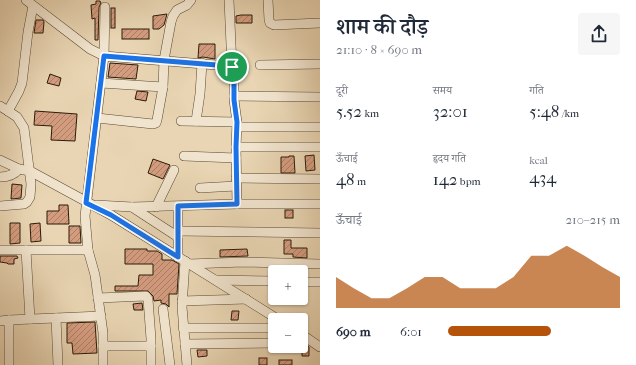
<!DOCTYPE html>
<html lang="hi">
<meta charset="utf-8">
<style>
:root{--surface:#fff;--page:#f6f6f7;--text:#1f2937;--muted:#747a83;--accent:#b45309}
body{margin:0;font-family:"IM FELL French Canon","Noto Serif Devanagari",serif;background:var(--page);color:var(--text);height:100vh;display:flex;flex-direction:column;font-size:15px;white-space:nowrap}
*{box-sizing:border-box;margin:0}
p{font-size:13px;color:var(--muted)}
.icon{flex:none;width:22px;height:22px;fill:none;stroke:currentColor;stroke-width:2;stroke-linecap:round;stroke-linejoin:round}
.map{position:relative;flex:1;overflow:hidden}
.side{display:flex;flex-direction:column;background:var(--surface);width:316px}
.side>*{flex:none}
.tools{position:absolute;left:268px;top:265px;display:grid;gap:8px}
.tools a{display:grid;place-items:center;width:40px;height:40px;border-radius:4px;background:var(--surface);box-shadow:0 1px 3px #0004;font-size:20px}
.pin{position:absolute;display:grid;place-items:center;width:34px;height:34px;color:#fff;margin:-17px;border:2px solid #fff;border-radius:50%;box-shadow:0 1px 4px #0007}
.round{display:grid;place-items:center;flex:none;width:42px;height:42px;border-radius:4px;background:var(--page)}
.overview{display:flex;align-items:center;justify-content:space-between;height:68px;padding:0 16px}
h1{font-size:22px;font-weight:600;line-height:30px}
.metrics{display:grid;grid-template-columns:repeat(3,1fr);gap:6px;height:68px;padding:4px 16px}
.metrics div{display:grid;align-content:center}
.metrics b{font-size:17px;font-weight:600}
.metrics small{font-size:11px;font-weight:400}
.metrics p{font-size:11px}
.chart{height:112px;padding:8px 16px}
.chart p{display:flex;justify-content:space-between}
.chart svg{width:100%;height:72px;margin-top:4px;fill:var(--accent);opacity:.7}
ul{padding:0 16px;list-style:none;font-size:13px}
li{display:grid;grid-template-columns:64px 48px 1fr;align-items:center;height:30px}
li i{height:10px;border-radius:5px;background:var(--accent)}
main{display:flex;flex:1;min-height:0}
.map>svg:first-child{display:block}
</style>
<main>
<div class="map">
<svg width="320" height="365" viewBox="0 0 320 365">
<defs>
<pattern id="building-hatch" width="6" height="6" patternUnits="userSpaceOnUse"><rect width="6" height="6" fill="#d49c7f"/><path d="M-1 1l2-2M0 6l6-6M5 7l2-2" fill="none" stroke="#ac7e66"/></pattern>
</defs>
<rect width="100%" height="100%" fill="#e9d5b3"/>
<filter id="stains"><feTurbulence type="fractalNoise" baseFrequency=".005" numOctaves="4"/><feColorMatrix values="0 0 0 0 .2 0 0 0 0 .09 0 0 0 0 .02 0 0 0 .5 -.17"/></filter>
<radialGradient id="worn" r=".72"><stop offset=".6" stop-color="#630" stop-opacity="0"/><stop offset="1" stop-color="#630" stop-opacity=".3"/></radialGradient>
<g fill="url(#building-hatch)" stroke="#2b1b08">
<path d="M96,1H100L101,3L99,7L98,40H95V18L92,19L91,5L96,4Z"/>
<rect x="111" y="8" width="4" height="20"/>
<path d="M167,14L164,25L159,29H153V16Z"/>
<path d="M241,15H252V23H236V16Z"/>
<path d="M36,20H43L44,22L43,33H34Z"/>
<rect x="122" y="29" width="27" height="10"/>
<path d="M199,44H215V59L203,57L198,58Z"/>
<path d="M110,63L138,65L136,79L108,77Z"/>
<path d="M50,74L61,78L59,86L47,83Z"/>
<path d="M137,91L148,92L146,101L135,99Z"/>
<path d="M35,111L77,114L75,141L51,140L52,126L34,125Z"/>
<path d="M314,155L315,170L306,171L305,156Z"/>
<path d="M289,156H294L295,173H281V157H289Z"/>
<path d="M153,159L170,165L163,179L148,173Z"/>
<path d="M12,184L22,185L21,198L11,199Z"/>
<path d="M59,205H68L69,224H47V211H59Z"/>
<rect x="285" y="210" width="8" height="8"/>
<path d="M10,223H20V243L10,244Z"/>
<path d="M40,223L41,241L31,242L30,224Z"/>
<path d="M69,226H80L81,243H69Z"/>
<path d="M284,240H291V248H307V258L293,257V254H284Z"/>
<path d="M125,249H147V251H157L162,254V260H172L179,264L177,294H169V307L166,304L161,303V300L154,301L153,296L148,291H115V286H138L139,275H153V264H125Z"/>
<path d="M247,249L248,256L220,257V250Z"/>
<path d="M0,256H17L18,258L14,259V264H8L7,263L0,262Z"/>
<path d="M142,303L143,310H134L133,304Z"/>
<path d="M232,311H239L238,320H231Z"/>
<path d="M95,322L97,353L73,354L72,343H67V323Z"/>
<path d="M302,345H306L309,347V356H302Z"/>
<path d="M197,350H207V356L198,357Z"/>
<rect x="259" y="358" width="8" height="7"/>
<rect x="279" y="360" width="13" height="5"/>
</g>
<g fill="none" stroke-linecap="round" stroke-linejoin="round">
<g stroke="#5a4a33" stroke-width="10">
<g id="minor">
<path d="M26,0L90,49L104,56L229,66L232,67L234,69V100L237,122L236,147L237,204"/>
<path d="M229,0L232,67"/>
<path d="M268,0L269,20L270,23L274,25L320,23"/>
<path d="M260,65L320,64"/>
<path d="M101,83L163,87"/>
<path d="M234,96L320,97"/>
<path d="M0,106L8,111L17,117L24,128L31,184L30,197L27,202L24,204L0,206"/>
<path d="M8,111L19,91L22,83L28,32L33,6"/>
<path d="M97,118L153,124L156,123L157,120L163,87L164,60L171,22L173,16L177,10L187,5L191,0"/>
<path d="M181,121L237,122"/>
<path d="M196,121L200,94L202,63"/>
<path d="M237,127H320"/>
<path d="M236,147H320"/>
<path d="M184,156L236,158"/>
<path d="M0,160L19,169L30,171L111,215L279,320"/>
<path d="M0,177C8,177 14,175 19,169"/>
<path d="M236,178L320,179"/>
<path d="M200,188L236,186"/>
<path d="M96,205L132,207L237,204H320"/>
<path d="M132,207L178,237"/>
<path d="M156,207L174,170"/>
<path d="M178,231L320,233"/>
<path d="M0,250H88"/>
<path d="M26,250L30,319"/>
<path d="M178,257V206"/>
<path d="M185,261L182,307L187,365"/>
<path d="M189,264L243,262L320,264"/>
<path d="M216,280L275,281"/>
<path d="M301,282H320"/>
<path d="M98,298L146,296L148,299L151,339V365"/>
<path d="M182,301L246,299"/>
<path d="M163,309L170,365"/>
<path d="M56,318L58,365"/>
<path d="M9,320L101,316"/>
<path d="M0,321L9,320V365"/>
<path d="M183,328H275"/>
<path d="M301,334L320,347"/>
<path d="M185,344L275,343"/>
<path d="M103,346H151"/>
<path d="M103,365V333L95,275L88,250L85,216L104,56L105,7"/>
</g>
</g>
<use href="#minor" stroke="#f1e4ce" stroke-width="9"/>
</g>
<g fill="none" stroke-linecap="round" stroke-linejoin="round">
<g stroke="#fff" stroke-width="8">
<path id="route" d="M104,56L229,66L232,67L234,70V100L237,122L236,147L237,204L178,206V257L111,215L86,203Z"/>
</g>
<use href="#route" stroke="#1a73e8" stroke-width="5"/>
</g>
<rect width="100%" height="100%" filter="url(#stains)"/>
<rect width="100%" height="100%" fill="url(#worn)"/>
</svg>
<div class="tools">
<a>+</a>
<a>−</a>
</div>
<div class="pin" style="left:232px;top:67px;background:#1e9e55"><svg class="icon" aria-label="arrive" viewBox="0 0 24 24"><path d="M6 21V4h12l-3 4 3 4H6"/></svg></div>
</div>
<section class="side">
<div class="overview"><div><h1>शाम की दौड़</h1><p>21:10 · 8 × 690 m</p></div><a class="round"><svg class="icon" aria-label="share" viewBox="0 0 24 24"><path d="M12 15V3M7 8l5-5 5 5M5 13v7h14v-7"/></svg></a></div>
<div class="metrics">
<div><p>दूरी</p><b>5.52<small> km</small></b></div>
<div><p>समय</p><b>32:01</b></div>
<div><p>गति</p><b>5:48<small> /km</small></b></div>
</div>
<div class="metrics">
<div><p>ऊँचाई</p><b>48<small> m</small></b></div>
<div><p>हृदय गति</p><b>142<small> bpm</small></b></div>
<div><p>kcal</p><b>434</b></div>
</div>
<div class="chart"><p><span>ऊँचाई</span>210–215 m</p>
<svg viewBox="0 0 160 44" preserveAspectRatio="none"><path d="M0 44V25L10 32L20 38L30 38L40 32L50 25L60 25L70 32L80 32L90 32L100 25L110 12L120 12L130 6L140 12L150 19L160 25V44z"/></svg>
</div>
<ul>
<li><b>690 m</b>6:01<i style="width:60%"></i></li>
</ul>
</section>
</main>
